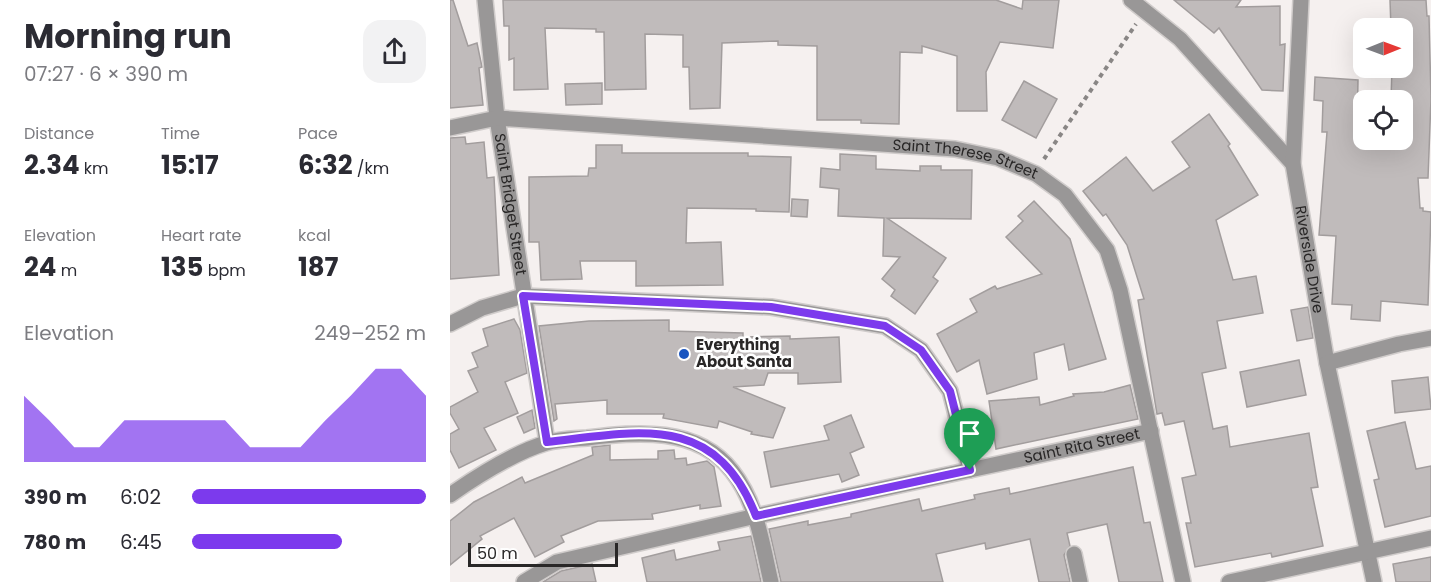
<!DOCTYPE html>
<meta charset="utf-8">
<style>
:root{--surface:#fff;--page:#f2f2f3;--text:#2b2b33;--muted:#7c7c81;--accent:#7c3aed}
body{margin:0;font-family:Poppins,sans-serif;background:var(--page);color:var(--text);height:100vh;display:flex;flex-direction:column;font-size:22px;white-space:nowrap}
*{box-sizing:border-box;margin:0}
p{font-size:20px;color:var(--muted)}
.icon{flex:none;width:33px;height:33px;fill:none;stroke:currentColor;stroke-width:2;stroke-linecap:round;stroke-linejoin:round}
.map{position:relative;flex:1;overflow:hidden}
.details{display:flex;flex-direction:column;background:var(--surface);width:450px}
.details>*{flex:none}
.needle{width:39px;rotate:89deg}
.controls{position:absolute;left:903px;top:18px;display:grid;gap:12px}
.controls a{display:grid;place-items:center;width:60px;height:60px;border-radius:12px;background:var(--surface);box-shadow:0 6px 24px #0002;font-size:30px}
.scale{position:absolute;left:18px;bottom:15px;width:150px;box-sizing:border-box;padding-left:6px;border:3px solid #292727;border-top:0;font-size:16px;line-height:21px;white-space:nowrap;color:#292727;-webkit-text-stroke:4px #fefefe;paint-order:stroke}
.pin{position:absolute;display:grid;place-items:center;width:51px;height:51px;color:#fff;margin:-62px -26px;border-radius:50% 50% 50% 0;rotate:-45deg;box-shadow:0 0 6px #0007}
.pin .icon{rotate:45deg}
.round{display:grid;place-items:center;flex:none;width:63px;height:63px;border-radius:18px;background:var(--page)}
.headline{display:flex;align-items:center;justify-content:space-between;height:102px;padding:0 24px}
h1{font-size:33px;font-weight:700;line-height:45px}
.figures{display:grid;grid-template-columns:repeat(3,1fr);gap:9px;height:102px;padding:6px 24px}
.figures div{display:grid;align-content:center}
.figures b{font-size:26px;font-weight:700}
.figures small{font-size:16px;font-weight:400}
.figures p{font-size:16px}
.chart{height:168px;padding:12px 24px}
.chart p{display:flex;justify-content:space-between}
.chart svg{width:100%;height:108px;margin-top:6px;fill:var(--accent);opacity:.7}
ul{padding:0 24px;list-style:none;font-size:20px}
li{display:grid;grid-template-columns:96px 72px 1fr;align-items:center;height:45px}
li i{height:15px;border-radius:8px;background:var(--accent)}
main{display:flex;flex:1;min-height:0}
.map>svg:first-child{display:block}
</style>
<main>
<section class="details">
<div class="headline"><div><h1>Morning run</h1><p>07:27 · 6 × 390 m</p></div><a class="round"><svg class="icon" aria-label="share" viewBox="0 0 24 24"><path d="M12 15V3M7 8l5-5 5 5M5 13v7h14v-7"/></svg></a></div>
<div class="figures">
<div><p>Distance</p><b>2.34<small> km</small></b></div>
<div><p>Time</p><b>15:17</b></div>
<div><p>Pace</p><b>6:32<small> /km</small></b></div>
</div>
<div class="figures">
<div><p>Elevation</p><b>24<small> m</small></b></div>
<div><p>Heart rate</p><b>135<small> bpm</small></b></div>
<div><p>kcal</p><b>187</b></div>
</div>
<div class="chart"><p><span>Elevation</span>249–252 m</p>
<svg viewBox="0 0 160 44" preserveAspectRatio="none"><path d="M0 44V17L10 27L20 38L30 38L40 27L50 27L60 27L70 27L80 27L90 38L100 38L110 38L120 27L130 17L140 6L150 6L160 17V44z"/></svg>
</div>
<ul>
<li><b>390 m</b>6:02<i style="width:100%"></i></li>
<li><b>780 m</b>6:45<i style="width:64%"></i></li>
</ul>
</section>
<div class="map">
<svg width="981" height="582" viewBox="0 0 981 582">
<rect width="100%" height="100%" fill="#f5f0ef"/>
<g fill="#c0bbbb" stroke="#a29d9d" stroke-width="1.5">
<path d="M0,0H3L18,46L27,43L32,67L29,68L33,105L0,108Z"/>
<path d="M53,0H546L572,9L573,0H609L603,48L550,42L536,72L537,111H507V56L472,46V53L450,52L449,124L411,123V120H367V46L328,45V41L272,43L270,108L240,109L239,67H233V35L195,34L196,89L155,90L154,32H146V29L95,28L98,89L64,90V58L59,60V26H54Z"/>
<path d="M724,0H791L786,7L830,6V45L835,44L833,91L812,90L769,28L764,33Z"/>
<path d="M940,0H976L977,16H979L981,99L978,178H968L970,208H973V211L981,212L978,305L931,301L930,321L901,319L902,305L882,304L886,236L869,235L877,132H872L873,101L864,100L865,77L908,80L907,131H914V140H952V100H941L942,68H952V28H941Z"/>
<path d="M574,81L607,99L586,138L552,120Z"/>
<path d="M152,83V104L116,105L115,84Z"/>
<path d="M759,114L780,144L778,146L808,195L766,220L783,280L806,276L813,313L767,321L776,368L752,373L763,429L777,426L780,447L859,433L868,487L861,488L873,546L822,557L821,553L745,567L736,523H741L732,478L746,475L734,421L715,425L712,413L707,414L688,300L694,299L677,245L656,214L653,216L633,191L676,157L703,191L740,167L722,142Z"/>
<path d="M15,137L16,144L34,142L37,178L44,177L49,275L0,279V138Z"/>
<path d="M146,145H172V153H298V156L341,157L339,212L306,211V209L237,208L236,243L271,242L273,285L186,286V261H130L132,279L91,280L89,242H79V177L138,176L139,168H146Z"/>
<path d="M390,154L426,156V169L470,171V166H491V170H522L521,219L437,218L496,258L483,277L488,281L465,314L441,296L445,290L432,279L450,257L433,256L434,218L388,216L389,189L370,187L371,168L390,170Z"/>
<path d="M342,199L358,200L357,217L341,216Z"/>
<path d="M584,201L620,239L656,359L619,370L614,344L584,353L587,379L537,394L529,360L507,372L487,334L527,312L520,299L545,286L547,289L592,274L556,237L573,221L568,216Z"/>
<path d="M858,307L863,338L847,341L841,310Z"/>
<path d="M64,319L70,330L77,373L55,382L68,413L34,428L46,450L9,468L0,450V434L9,429L0,413V407L28,392L18,371L28,367L22,353L38,346L33,329Z"/>
<path d="M219,320V331L293,333V337L340,336V339L389,337L391,382L348,384V373H318L314,385L283,387L335,408L323,438L301,434L302,432L269,421L267,428L213,418L214,414H157V400L105,404L107,419L104,421L89,326L139,321Z"/>
<path d="M849,360L856,395L797,407L790,372Z"/>
<path d="M978,377L981,409L945,413L942,381Z"/>
<path d="M680,385L688,419L546,449L539,401L589,397L590,405L624,396L623,394L654,392Z"/>
<path d="M82,410L85,428L74,433L67,417Z"/>
<path d="M401,415L414,447L400,453L409,475L392,482L389,474L321,487L314,452L379,440L374,426Z"/>
<path d="M955,422L966,469L981,466V516L935,527L924,480L929,479L917,431Z"/>
<path d="M160,445V460L208,459V451L224,450L225,459L236,458L237,465L257,461L264,467L271,506L250,509V505L202,514L203,519L148,521L111,536L114,542L85,557L64,518L30,536L32,539L0,565V521L24,502L72,477L75,483L143,455L142,447Z"/>
<path d="M683,467L694,523L700,522L713,582H669L657,524L617,533L620,546L614,555L620,582H589L580,539L536,549L535,543L486,554L493,582H331L319,529L358,521V525L401,517V514L469,499L472,511L525,499L524,495L559,488L560,494Z"/>
<path d="M301,536L311,582H197L192,558L224,550L226,560L270,550L268,542Z"/>
<path d="M981,557V582H946L943,564Z"/>
<path d="M142,564L146,582H93L111,571Z"/>
</g>
<g fill="none" stroke-linecap="round" stroke-linejoin="round">
<g stroke="#d0cccb" stroke-width="18">
<g id="minor">
<path id="s1" d="M35,0L47,118L97,442"/>
<path d="M681,0L730,39L843,164"/>
<path id="s2" d="M851,0L843,164L877,363L924,582"/>
<path id="s3" d="M0,128L47,118L505,149L548,158L586,174L615,195L657,250L670,290L733,582"/>
<path d="M0,324L32,308L73,296L321,307L435,326L471,350L500,391L520,470"/>
<path d="M877,363L949,344L981,338"/>
<path d="M0,495C26,477 66,452 96,443C109,439 124,439 137,438C187,432 247,426 282,471C307,503 312,543 321,582"/>
<path d="M624,554L630,582"/>
<path id="s4" d="M74,582L107,562L306,516L701,431"/>
<path d="M779,582L981,538"/>
</g>
</g>
<path stroke="#898685" stroke-width="4" stroke-dasharray="4.5 4.5" stroke-linecap="butt" d="M594,159L686,24"/>
<use href="#minor" stroke="#999797" stroke-width="15"/>
</g>
<g fill="none" stroke-linecap="round" stroke-linejoin="round">
<g stroke="#fff" stroke-width="12">
<path id="route" d="M73,296L321,307L435,326L471,350L500,391L520,470L306,516C265,411 188,432 97,442Z"/>
</g>
<use href="#route" stroke="#7c3aed" stroke-width="8"/>
</g>
<circle fill="#1954c0" stroke="#fefefe" stroke-width="2" cx="234" cy="354" r="6"/>
<g text-anchor="middle" stroke-width="5" stroke-linejoin="round" paint-order="stroke">
<g font-size="15" fill="#292727" stroke="#fefefe">
<text dy="5" stroke="none"><textPath href="#s3" startOffset="519">Saint Therese Street</textPath></text>
<text dy="5" stroke="none"><textPath href="#s1" startOffset="206">Saint Bridget Street</textPath></text>
<text dy="5" stroke="none"><textPath href="#s2" startOffset="261">Riverside Drive</textPath></text>
<text dy="5" stroke="none"><textPath href="#s4" startOffset="576">Saint Rita Street</textPath></text>
</g>
<g font-size="15" font-weight="bold" fill="#292727" stroke="#fefefe" text-anchor="start">
<text x="246" y="350">Everything<tspan x="246" dy="17">About Santa</tspan></text>
</g>
</g>
</svg>
<div class="controls">
<a><svg class="needle" viewBox="-14 -14 28 28"><path d="M0-13l5 13h-10z" fill="#e53935"/><path d="M0 13l5-13h-10z" fill="#7c7c81"/></svg></a>
<a><svg class="icon" aria-label="locate" viewBox="0 0 24 24"><circle cx="12" cy="12" r="6"/><path d="M12 2v4M12 18v4M2 12h4M18 12h4"/></svg></a>
</div>
<div class="scale">50 m</div>
<div class="pin" style="left:520px;top:470px;background:#1e9e55"><svg class="icon" aria-label="arrive" viewBox="0 0 24 24"><path d="M6 21V4h12l-3 4 3 4H6"/></svg></div>
</div>
</main>
